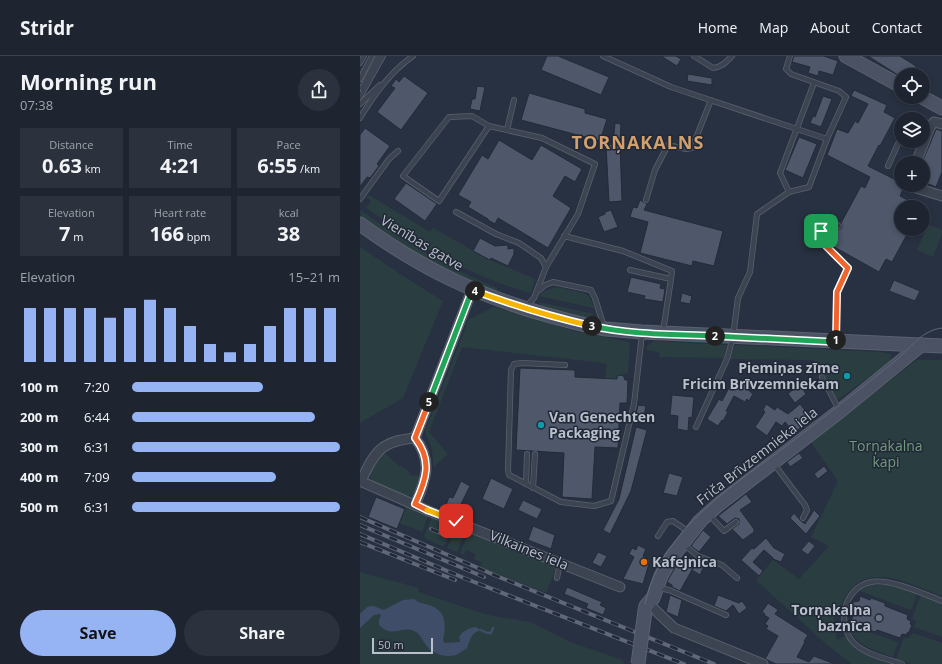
<!DOCTYPE html>
<meta charset="utf-8">
<style>
:root{--surface:#1e2531;--page:#2b313d;--text:#f1f3f6;--muted:#a1a5ab;--line:#3c424d;--accent:#96b4f3}
body{margin:0;font-family:"Open Sans",sans-serif;background:var(--page);color:var(--text);height:100vh;display:flex;flex-direction:column;font-size:15px;white-space:nowrap}
*{box-sizing:border-box;margin:0}
p{font-size:13px;color:var(--muted)}
.icon{flex:none;width:22px;height:22px;fill:none;stroke:currentColor;stroke-width:2;stroke-linecap:round;stroke-linejoin:round}
.map{position:relative;flex:1;overflow:hidden}
.drawer{display:flex;flex-direction:column;background:var(--surface);width:360px}
.drawer>*{flex:none}
.controls{position:absolute;left:534px;top:12px;display:grid;gap:8px}
.controls a{display:grid;place-items:center;width:36px;height:36px;border-radius:50%;background:var(--surface);box-shadow:0 2px 6px #0003,0 0 0 1px var(--line);font-size:20px}
.scale{position:absolute;left:12px;bottom:10px;width:61px;box-sizing:border-box;padding-left:4px;border:2px solid #b9bfcb;border-top:0;font-size:11px;line-height:14px;white-space:nowrap;color:#b9bfcb;-webkit-text-stroke:3px #212836;paint-order:stroke}
.pin{position:absolute;display:grid;place-items:center;width:34px;height:34px;color:#fff;margin:-17px;border-radius:8px;box-shadow:0 2px 6px #0006}
.km{position:absolute;width:20px;height:20px;margin:-10px;border-radius:50%;background:#222;color:#fff;font-size:11px;line-height:20px;text-align:center}
.round{display:grid;place-items:center;flex:none;width:42px;height:42px;border-radius:21px;background:var(--page)}
.headline{display:flex;align-items:center;justify-content:space-between;height:68px;padding:0 20px}
h1{font-size:22px;font-weight:700;line-height:30px}
.metrics{display:grid;grid-template-columns:repeat(3,1fr);gap:6px;height:68px;padding:4px 20px}
.metrics div{display:grid;align-content:center;border-radius:0px;background:var(--page);text-align:center}
.metrics b{font-size:20px;font-weight:700}
.metrics small{font-size:11px;font-weight:400}
.metrics p{font-size:11px}
.chart{height:112px;padding:8px 20px}
.chart p{display:flex;justify-content:space-between}
.chart svg{width:100%;height:72px;margin-top:4px;stroke:var(--accent);stroke-width:6}
.button{display:flex;gap:8px;margin-top:auto;padding:8px 20px}
.button a{flex:1;height:46px;border-radius:24px;background:var(--accent);color:#111;font-size:16px;font-weight:700;line-height:46px;text-align:center}
.button a+a{background:var(--page);color:var(--text)}
ul{padding:0 20px;list-style:none;font-size:13px}
li{display:grid;grid-template-columns:64px 48px 1fr;align-items:center;height:30px}
li i{height:10px;border-radius:5px;background:var(--accent)}
header{display:flex;align-items:center;gap:24px;box-sizing:border-box;height:56px;padding:0 20px;background:var(--surface);border-bottom:1px solid var(--line)}
header strong{font-size:19px}
nav{display:flex;gap:22px;margin-inline-start:auto;font-size:14px}
main{display:flex;flex:1;min-height:0}
.map>svg:first-child{display:block}
</style>
<header>
<strong>Stridr</strong>
<nav><a>Home</a><a>Map</a><a>About</a><a>Contact</a></nav>
</header>
<main>
<section class="drawer">
<div class="headline"><div><h1>Morning run</h1><p>07:38</p></div><a class="round"><svg class="icon" aria-label="share" viewBox="0 0 24 24"><path d="M12 15V3M7 8l5-5 5 5M5 13v7h14v-7"/></svg></a></div>
<div class="metrics">
<div><p>Distance</p><b>0.63<small> km</small></b></div>
<div><p>Time</p><b>4:21</b></div>
<div><p>Pace</p><b>6:55<small> /km</small></b></div>
</div>
<div class="metrics">
<div><p>Elevation</p><b>7<small> m</small></b></div>
<div><p>Heart rate</p><b>166<small> bpm</small></b></div>
<div><p>kcal</p><b>38</b></div>
</div>
<div class="chart"><p><span>Elevation</span>15–21 m</p>
<svg viewBox="0 0 160 44" preserveAspectRatio="none"><path d="M5 44V11M15 44V11M25 44V11M35 44V11M45 44V17M55 44V11M65 44V6M75 44V11M85 44V22M95 44V33M105 44V38M115 44V33M125 44V22M135 44V11M145 44V11M155 44V11"/></svg>
</div>
<ul>
<li><b>100 m</b>7:20<i style="width:63%"></i></li>
<li><b>200 m</b>6:44<i style="width:88%"></i></li>
<li><b>300 m</b>6:31<i style="width:100%"></i></li>
<li><b>400 m</b>7:09<i style="width:69%"></i></li>
<li><b>500 m</b>6:31<i style="width:100%"></i></li>
</ul>
<div class="button"><a>Save</a><a>Share</a></div>
</section>
<div class="map">
<svg width="582" height="608" viewBox="0 0 582 608">
<rect width="100%" height="100%" fill="#283141"/>
<g fill="#2a3e42">
<path d="M9,139L70,176L73,172L130,204L175,223L171,237C110,221 54,187 4,150L7,151L11,145L6,141Z"/>
<path d="M0,154C43,185 88,212 137,232L136,236C110,225 81,214 57,199C38,187 19,173 1,160Z"/>
<path d="M568,168L582,174V178L573,201L557,194Z"/>
<path d="M0,191L43,220L83,245L43,342L0,367Z"/>
<path d="M196,231L223,237L229,240L234,252L179,240L184,235Z"/>
<path d="M179,246L234,258L230,261L226,262C214,260 183,257 179,246Z"/>
<path d="M134,251L218,276L269,286L270,288L268,316L263,319L257,320V323H245L247,309L244,307L102,291L69,376L88,398L74,411L73,409C73,402 73,394 70,387C68,382 66,380 65,375L109,263Z"/>
<path d="M294,285L367,289L364,302L300,301L299,296L287,294V290Z"/>
<path d="M375,289L520,296L530,298L532,299L530,305L525,310L477,344L465,319L459,321L453,304L370,303Z"/>
<path d="M557,304H582V540C558,531 515,508 493,531C487,537 483,543 481,552H474V567L477,584L485,580C497,596 512,602 530,608H492L465,587L396,524L413,504L439,523L469,490L451,481L478,425L450,385Z"/>
<path d="M25,397L38,409L49,415L50,419L63,420L56,438C47,445 23,430 13,427C5,417 17,403 25,397Z"/>
<path d="M46,451L68,460L62,476L39,467Z"/>
<path d="M72,462L93,470L84,491L66,483L64,480Z"/>
<path d="M96,471L106,475L97,496L87,492Z"/>
<path d="M109,476L197,510L186,537L120,511L122,507L114,503L116,498L106,494L104,499L100,497Z"/>
<path d="M0,516L59,532L58,536L128,559L170,566L210,586L263,604L264,608H0Z"/>
<path d="M511,529H528L557,537L551,554L500,535Z"/>
<path d="M561,539L582,547V581L554,571L556,565L552,562Z"/>
<path d="M489,569L538,586L533,601C515,594 494,590 489,569Z"/>
<path d="M553,577L582,587V608H552L536,603L544,582H549Z"/>
</g>
<path fill="#3f4d69" d="M54,543C58,547 63,547 69,549C87,555 86,569 83,585L85,587L100,586V583L99,582C102,575 107,573 115,571L121,574C110,578 111,582 107,592C104,594 100,597 96,599C85,602 72,598 66,589C62,584 60,577 54,575C41,569 33,583 19,569V564L21,559L20,558L14,559L0,572V558C10,547 11,549 24,554L43,544Z"/>
<g fill="none" stroke-linecap="round" stroke-linejoin="round">
<path stroke="#3f4d69" stroke-width="2.5" d="M121,574L127,577H131L133,572"/>
</g>
<g fill="#4e586a" stroke="#232a38">
<path d="M187,0H198L249,21L241,39L181,14Z"/>
<path d="M301,0H316L321,3L317,10Z"/>
<path d="M434,0H464L478,5L473,19L459,15L458,20L448,17L450,11L432,6Z"/>
<path d="M508,0H540L556,10L553,14L562,19H541V21Z"/>
<path d="M328,18L352,22V29L327,25Z"/>
<path d="M44,20L68,37L41,74L17,56L35,32L31,30L36,23L39,26Z"/>
<path d="M117,30L125,31L120,55L110,53L112,43H115Z"/>
<path d="M494,34L527,49L524,56L535,62L520,90L519,89L508,110L536,124L541,114V129H545L540,140L561,151H541V173H550L532,206L526,203L519,216L469,188L477,173H480L482,172V169L481,167L501,130L505,132L510,121L467,99L477,73L488,77L495,65L498,67L508,48L491,40Z"/>
<path d="M169,37L225,53V57L247,63L240,85L161,64Z"/>
<path d="M463,40L472,43L461,71L450,67L453,60L455,61Z"/>
<path d="M255,67L261,68L260,87L262,145L249,146L246,89L253,88Z"/>
<path d="M5,72L30,90L17,108L19,110L10,122L7,121L0,131V79Z"/>
<path d="M576,73L582,75V116L576,131L569,128L568,130L563,128L562,107Z"/>
<path d="M439,81L457,88L443,122L425,114Z"/>
<path d="M139,84L172,104L181,89L222,113L215,126L205,120L193,140L211,152L188,192L138,162L135,168L128,164V163L108,151L111,146L98,139L122,99L128,103Z"/>
<path d="M46,127L77,148L65,165L34,143Z"/>
<path d="M280,144L287,148L284,154L363,175L354,210L333,205L332,210L280,197L288,166L270,161L273,151L277,152Z"/>
<path d="M251,154L258,171L244,176L238,161L245,158V156Z"/>
<path d="M120,182L135,190L148,189V193L154,192V198L148,210L131,202L130,204L113,195Z"/>
<path d="M271,221L301,228L300,232L305,233L303,246L284,243L285,240L267,236Z"/>
<path d="M534,224L560,235L555,245L529,235Z"/>
<path d="M322,237L332,240L330,248L320,246Z"/>
<path d="M160,312L215,314V321L257,323V320L263,319L265,324H268L267,347H260L258,392L235,391L232,443L202,441L204,397L156,394Z"/>
<path d="M379,325L387,329L386,332L393,338L389,345L387,343L385,346L374,340L366,355L368,356L363,365L362,364L358,370L347,363L359,343L362,345L372,326L377,328Z"/>
<path d="M441,326L446,333L444,335L446,338L435,347L428,338Z"/>
<path d="M312,339L334,341L332,362L329,361L328,375L317,373L318,360L310,359Z"/>
<path d="M406,348L415,354L417,351L428,358L440,348L452,363L434,377L425,366L422,370L416,366L407,380L395,371L405,356L403,354Z"/>
<path d="M278,349L286,350L283,365L275,363Z"/>
<path d="M276,371L287,374L271,435L250,478L243,474L259,443Z"/>
<path d="M439,397L443,402L430,411L427,406Z"/>
<path d="M464,410L468,415L458,423L454,418Z"/>
<path d="M309,417L323,421L317,440L303,437Z"/>
<path d="M131,422L153,433L144,453L122,443Z"/>
<path d="M101,425L110,430L98,454L86,449L89,441L93,442Z"/>
<path d="M386,438L392,446L380,454L394,473V476L383,484L372,473L379,468V463L375,462L367,468L358,460Z"/>
<path d="M16,441L45,453L37,473L8,461Z"/>
<path d="M163,444L182,453L177,463L158,454Z"/>
<path d="M454,454L460,460L446,478L430,462L434,457L440,464L445,468Z"/>
<path d="M173,470L195,479L191,493L168,484Z"/>
<path d="M343,474L351,481L339,496L331,490Z"/>
<path d="M406,482L414,492L425,498L421,506L413,503V502L404,494L393,506L403,515L399,520L381,504L392,492L394,493Z"/>
<path d="M449,485L455,490L448,499L441,494Z"/>
<path d="M278,489L286,493L283,500L290,504L283,528L263,523L274,501L269,498L272,492L276,494Z"/>
<path d="M238,496L247,500L241,511L232,507Z"/>
<path d="M319,504L333,512L320,535L312,531V529L307,526Z"/>
<path d="M338,504L345,508L340,519L332,514Z"/>
<path d="M207,531L242,546L240,549L246,552L243,559L226,552L228,548L204,538Z"/>
<path d="M310,539L322,544L318,561L306,556Z"/>
<path d="M358,539L379,547L382,545L387,552L379,558L373,549L366,555L354,550Z"/>
<path d="M500,540L510,544L511,542L525,547V550L548,559L547,563L551,565L550,568L552,569L549,576L547,577L546,579L542,578L540,582L517,574L515,576L501,571V569L491,565L493,560L490,556L489,552L493,546L499,545Z"/>
<path d="M408,547L417,553L418,554L415,558L448,579L444,585L445,586L437,601L449,606L454,600L475,608H416L405,603L418,580L406,573L408,570L405,568L409,562L404,559L405,558L402,556Z"/>
</g>
<g fill="none" stroke-linecap="round" stroke-linejoin="round">
<g stroke="#5a616e" stroke-width="6">
<g id="lane">
<path d="M243,0L311,31L467,83"/>
<path d="M334,0L353,12C362,11 366,6 372,0"/>
<path d="M0,7L4,0"/>
<path d="M0,23L12,0"/>
<path d="M2,32L18,0"/>
<path d="M0,41L23,0"/>
<path d="M0,48L20,29"/>
<path d="M0,62C14,39 30,16 53,0"/>
<path d="M129,70L112,60L89,61L43,120L79,145L129,70L182,82L235,108L218,158L186,211L174,242L166,251"/>
<path d="M147,74L154,44"/>
<path d="M528,110L541,81"/>
<path d="M429,136L420,117L454,27"/>
<path d="M0,143L29,103L38,95"/>
<path d="M286,144L295,114L308,89L326,93L332,92L351,44"/>
<path d="M96,156L136,178L159,187L181,202L186,211"/>
<path d="M204,180L263,195L312,215L311,223"/>
<path d="M270,214L311,223L303,276"/>
<path d="M178,235L185,229L193,226L231,234L235,242L244,271"/>
<path d="M476,284L477,236L488,212L465,189L459,181L461,175L465,169L476,168L479,170"/>
<path d="M205,309L162,307L154,308L151,314L148,414L149,419L201,446L234,450L251,445L274,348L282,278"/>
<path d="M462,321L479,354"/>
<path d="M336,371L367,303L373,281L378,242L390,216L397,158L429,136L449,131L467,83L486,41L479,35L431,18L426,13L430,0"/>
<path d="M414,408L445,449L447,454L443,462"/>
<path d="M166,428L167,398"/>
<path d="M173,432L175,398"/>
<path d="M349,459L364,475L376,466"/>
<path d="M298,480L307,466L313,465L329,476"/>
<path d="M323,488L338,500L362,509L377,522"/>
<path d="M197,522L200,507"/>
<path d="M298,532L309,534L366,559"/>
<path d="M542,608C527,603 508,599 496,589C475,570 483,532 511,526C529,522 564,538 582,545"/>
</g>
</g>
<g stroke="#5a616e" stroke-width="11">
<g id="street">
<path d="M556,107L570,71L574,66L582,68"/>
<path d="M553,129L556,132L582,140"/>
<path d="M55,382L112,234"/>
<path d="M55,382C73,405 66,424 55,449"/>
<path d="M0,425L71,456L260,531"/>
<path d="M1,425C15,396 20,385 55,382"/>
<path d="M286,550L293,552L314,572L403,608"/>
</g>
</g>
<g stroke="#5a616e" stroke-width="15">
<g id="secondary">
<path d="M486,0L541,30"/>
<path d="M562,41L582,52"/>
<path d="M0,168C59,211 116,239 187,259C206,264 226,270 246,273C257,274 270,275 282,276L582,290"/>
<path d="M285,555L286,550L293,542L301,520L311,502L340,465L359,448L480,355L561,289"/>
</g>
</g>
<use href="#lane" stroke="#3c4351" stroke-width="4.5"/>
<use href="#street" stroke="#3c4351" stroke-width="9"/>
<use href="#secondary" stroke="#4a5264" stroke-width="13"/>
<path stroke="#5f6778" stroke-width="1" d="M276,608C281,571 283,534 304,501C315,483 330,467 345,453C371,429 401,409 429,388C464,361 499,334 534,306C549,294 561,274 582,272"/>
<g stroke="#5f6778" stroke-width="4">
<g id="rail">
<path d="M0,461L139,521L354,608"/>
<path d="M0,469L124,521"/>
<path d="M71,473L87,480"/>
<path d="M0,478L104,522L324,608"/>
<path d="M0,486L95,524"/>
</g>
</g>
<use href="#rail" stroke="#212836" stroke-width="2.5" stroke-dasharray="8" stroke-linecap="butt"/>
<g stroke="#5a616e" stroke-width="15" stroke-linecap="butt">
<path id="secondary-bridge" d="M278,608L285,555"/>
</g>
<use href="#secondary-bridge" stroke="#4a5264" stroke-width="13"/>
</g>
<g fill="none" stroke-linecap="round" stroke-linejoin="round">
<g stroke="#fff" stroke-width="8">
<path id="split-1" d="M461,175L459,181L465,189L488,212L477,236L476,284"/>
</g>
<g stroke="#fff" stroke-width="8">
<path id="split-2" d="M355,280L476,286V284"/>
</g>
<g stroke="#fff" stroke-width="8">
<path id="split-3" d="M232,270C272,279 314,278 355,280"/>
</g>
<g stroke="#fff" stroke-width="8">
<path id="split-4" d="M115,235C153,249 192,261 232,270"/>
</g>
<g stroke="#fff" stroke-width="8">
<path id="split-5" d="M69,346L112,234L115,235"/>
</g>
<g stroke="#fff" stroke-width="8">
<path id="split-6" d="M67,454L55,448C66,424 73,405 55,382L69,346"/>
</g>
<g stroke="#fff" stroke-width="8">
<path id="split-7" d="M67,454L96,465"/>
</g>
<use href="#split-1" stroke="#f0652b" stroke-width="5"/>
<use href="#split-2" stroke="#22a559" stroke-width="5"/>
<use href="#split-3" stroke="#22a559" stroke-width="5"/>
<use href="#split-4" stroke="#f5b400" stroke-width="5"/>
<use href="#split-5" stroke="#22a559" stroke-width="5"/>
<use href="#split-6" stroke="#f0652b" stroke-width="5"/>
<use href="#split-7" stroke="#f5b400" stroke-width="5"/>
</g>
<g fill="#0f9aa8" stroke="#212836" stroke-width="1.5">
<circle cx="487" cy="320" r="4"/>
<circle cx="181" cy="369" r="4"/>
</g>
<circle fill="#e8710a" stroke="#212836" stroke-width="1.5" cx="284" cy="506" r="4"/>
<circle fill="#6b7280" stroke="#212836" stroke-width="1.5" cx="519" cy="562" r="4"/>
<g text-anchor="middle" stroke-width="3" stroke-linejoin="round" paint-order="stroke">
<g font-size="14" fill="#b9bfcb" stroke="#212836">
<text transform="translate(62 187) rotate(31)" y="5">Vienības gatve</text>
<text transform="translate(397 400) rotate(-38)" y="5">Friča Brīvzemnieka iela</text>
<text transform="translate(169 494) rotate(22)" y="5">Vilkaines iela</text>
</g>
<g font-size="14" font-weight="bold" fill="#b9bfcb" stroke="#212836" text-anchor="end">
<text x="479" y="317">Piemiņas zīme<tspan x="479" dy="16">Fricim Brīvzemniekam</tspan></text>
<text x="189" y="366" text-anchor="start">Van Genechten<tspan x="189" dy="16">Packaging</tspan></text>
<text x="292" y="511" text-anchor="start">Kafejnica</text>
<text x="511" y="559">Torņakalna<tspan x="511" dy="16">baznīca</tspan></text>
</g>
<g font-size="14" fill="#729b7e" stroke="#212836">
<text x="526" y="395">Torņakalna<tspan x="526" dy="16">kapi</tspan></text>
</g>
<g font-size="18" font-weight="bold" letter-spacing="1" fill="#d1a06e" stroke="#212836">
<text x="278" y="93">TORŅAKALNS</text>
</g>
</g>
</svg>
<div class="controls">
<a><svg class="icon" aria-label="locate" viewBox="0 0 24 24"><circle cx="12" cy="12" r="6"/><path d="M12 2v4M12 18v4M2 12h4M18 12h4"/></svg></a>
<a><svg class="icon" aria-label="layers" viewBox="0 0 24 24"><path d="M12 4l9 5-9 5-9-5zM3 14l9 5 9-5"/></svg></a>
<a>+</a>
<a>−</a>
</div>
<div class="scale">50 m</div>
<div class="pin" style="left:461px;top:175px;background:#1e9e55"><svg class="icon" aria-label="arrive" viewBox="0 0 24 24"><path d="M6 21V4h12l-3 4 3 4H6"/></svg></div>
<div class="pin" style="left:96px;top:465px;background:#d93025"><svg class="icon" aria-label="check" viewBox="0 0 24 24"><path d="M5 12l5 5 9-10"/></svg></div>
<b class="km" style="left:476px;top:284px">1</b>
<b class="km" style="left:355px;top:280px">2</b>
<b class="km" style="left:232px;top:270px">3</b>
<b class="km" style="left:115px;top:235px">4</b>
<b class="km" style="left:69px;top:346px">5</b>
</div>
</main>
